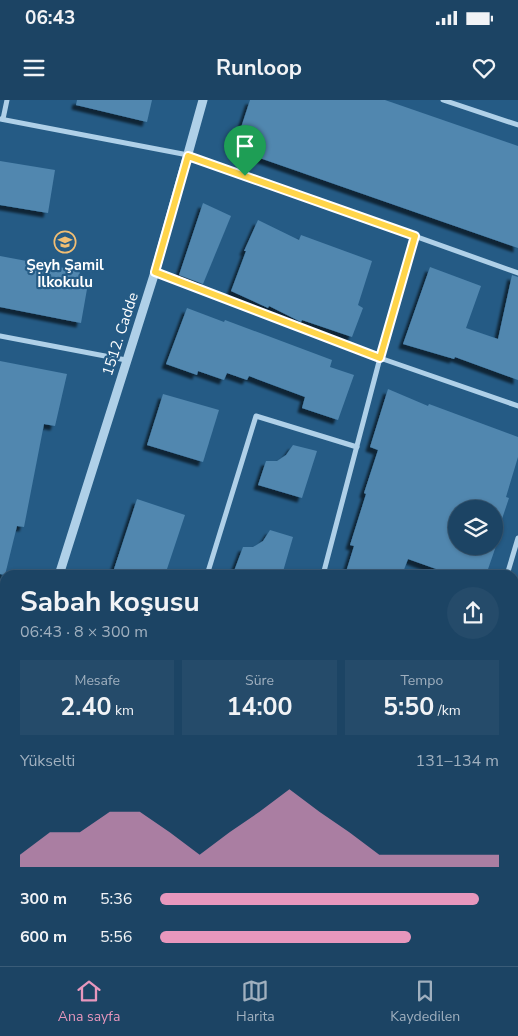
<!DOCTYPE html>
<html lang="tr">
<meta charset="utf-8">
<style>
:root{--surface:#1c4464;--page:#254b6a;--text:#f1f3f6;--muted:#a0b0bf;--line:#3a5c78;--accent:#e797bd}
body{margin:0;font-family:"Nunito Sans",sans-serif;background:var(--page);color:var(--text);height:100vh;display:flex;flex-direction:column;font-size:19px;white-space:nowrap}
*{box-sizing:border-box;margin:0}
p{font-size:16px;color:var(--muted)}
.icon{flex:none;width:28px;height:28px;fill:none;stroke:currentColor;stroke-width:2;stroke-linecap:round;stroke-linejoin:round}
.map{position:relative;flex:1;overflow:hidden}
.panel{position:absolute;left:0px;top:470px;width:519px;height:396px;display:flex;flex-direction:column;background:var(--surface);border-radius:15px 15px 0 0;box-shadow:0 1px 4px #0004,0 0 0 1px var(--line)}
.panel>*{flex:none}
.fabs{position:absolute;left:448px;top:400px;display:grid;gap:10px}
.fabs a{display:grid;place-items:center;width:55px;height:55px;border-radius:50%;background:var(--surface);box-shadow:0 1px 4px #0004,0 0 0 1px var(--line);font-size:25px}
.pin{position:absolute;display:grid;place-items:center;width:42px;height:42px;color:#fff;margin:-51px -21px;border-radius:50% 50% 50% 0;rotate:-45deg;box-shadow:0 0 5px #0007}
.pin .icon{rotate:45deg}
.round{display:grid;place-items:center;flex:none;width:52px;height:52px;border-radius:26px;background:var(--page)}
.overview{display:flex;align-items:center;justify-content:space-between;height:85px;padding:0 20px}
h1{font-size:28px;font-weight:700;line-height:38px}
.metrics{display:grid;grid-template-columns:repeat(3,1fr);gap:8px;height:85px;padding:5px 20px}
.metrics div{display:grid;align-content:center;border-radius:0px;background:var(--page);text-align:center}
.metrics b{font-size:25px;font-weight:700}
.metrics small{font-size:14px;font-weight:400}
.metrics p{font-size:14px}
.chart{height:140px;padding:10px 20px}
.chart p{display:flex;justify-content:space-between}
.chart svg{width:100%;height:90px;margin-top:5px;fill:var(--accent);opacity:.7}
ul{padding:0 20px;list-style:none;font-size:16px}
li{display:grid;grid-template-columns:80px 60px 1fr;align-items:center;height:38px}
li i{height:12px;border-radius:6px;background:var(--accent)}
.status{display:flex;justify-content:space-between;align-items:center;height:35px;padding:0 25px;background:var(--surface);direction:ltr}
.status svg{height:14px;fill:currentColor}
header{display:flex;justify-content:space-between;align-items:center;height:65px;padding:0 20px;background:var(--surface);font-size:22px;font-weight:700}
.tabs{display:flex;justify-content:space-around;align-items:center;height:70px;border-top:1px solid var(--line);background:var(--surface);font-size:14px;color:var(--muted)}
.tabs a{display:grid;justify-items:center;gap:2px}
.tabs .on{color:var(--accent)}
.map>svg:first-child{display:block}
</style>
<div class="status"><b>06:43</b><svg viewBox="0 0 49 12"><path d="M0 12V9h3v3zM5 12V6h3v6zM10 12V3h3v9zM15 12V0h3v12zM26 1h20v11H26zM47 4h2v5h-2z"/></svg></div>
<header><svg class="icon" aria-label="menu" viewBox="0 0 24 24"><path d="M4 6h16M4 12h16M4 18h16"/></svg>Runloop<svg class="icon" aria-label="heart" viewBox="0 0 24 24"><path d="M12 20l-8-8c-3-5 5-10 8-4 3-6 11-1 8 4z"/></svg></header>
<div class="map">
<svg width="518" height="866" viewBox="0 0 518 866">
<defs>
<filter id="shadow"><feDropShadow dx="-4.5" dy="4.5" stdDeviation="1" flood-color="#0009"/></filter>
</defs>
<rect width="100%" height="100%" fill="#255b85"/>
<g fill="#3975a2">
<path d="M0,494L5,495V549L0,563Z"/>
<path d="M5,635V812L0,811V638Z"/>
<path d="M514,817L518,818V866H230L211,861H514Z"/>
</g>
<g fill="#5187af" filter="url(#shadow)">
<path d="M77,0H152L147,22L76,5Z"/>
<path d="M250,0H385L518,46V148L234,49Z"/>
<path d="M0,61L55,70L48,113L0,105Z"/>
<path d="M203,103L231,116L203,184L179,175Z"/>
<path d="M258,120L299,140L301,135L372,161L358,205L363,208L352,237L302,220L301,222L269,206L268,208L231,191L246,151H244Z"/>
<path d="M0,156L80,171L77,187L87,189L81,223L0,207Z"/>
<path d="M430,167L481,186L466,228L498,239L512,175L518,177V280L455,257L454,259L403,244Z"/>
<path d="M187,208L224,222L225,220L332,260L330,267L354,275L338,320L302,308L305,297L249,276L247,280L227,273L224,280L198,271L197,275L166,264Z"/>
<path d="M0,261L67,274L55,326L44,324L24,427L17,426L5,475L0,474Z"/>
<path d="M388,289L428,306L429,304L518,337V357L506,397L509,398L496,437H494V409H456V446H496L486,475H453L408,459L402,475H345L354,446L350,445L366,394L364,393L378,350L370,347Z"/>
<path d="M163,294L219,310L203,362L147,345Z"/>
<path d="M293,345L317,351L302,398L258,385L266,361H277L286,355Z"/>
<path d="M137,399L185,415L165,475H112Z"/>
<path d="M270,430L293,437L282,475H248L234,471L243,447H253L263,441Z"/>
</g>
<g fill="none" stroke-linecap="round" stroke-linejoin="round">
<g stroke="#afd0e8" stroke-width="5">
<path d="M443,0L518,25"/>
<path d="M0,19L188,55L518,173"/>
<path d="M3,19L7,0"/>
<path d="M155,172L380,258L518,306"/>
<path d="M0,236L126,260"/>
<path d="M207,475L256,316L357,347"/>
<path d="M323,475L380,258L415,137"/>
<path d="M507,475L518,438"/>
<path d="M514,681L518,683"/>
</g>
<g stroke="#afd0e8" stroke-width="9">
<path d="M59,475L155,172L203,0"/>
<path d="M0,608L5,602"/>
</g>
</g>
<g fill="none" stroke-linecap="round" stroke-linejoin="round">
<g stroke="#fff" stroke-width="10">
<path id="route" d="M188,56L415,136L380,258L155,172Z"/>
</g>
<use href="#route" stroke="#ffd54a" stroke-width="6"/>
</g>
<defs>
<g id="school-ring" transform="scale(1.125)"><circle r="9.5" fill="#255b85" stroke="#f2be73" stroke-width="1.5"/><path d="M0-5L7-2L0 1L-7-2ZM-4 1L0 2.5L4 1V4Q0 6-4 4Z" fill="#f2be73"/></g>
</defs>
<g fill-rule="evenodd">
<use href="#school-ring" x="65" y="142"/>
</g>
<g text-anchor="middle" stroke-width="4.5" stroke-linejoin="round" paint-order="stroke">
<g font-size="15" font-weight="bold" fill="#fff" stroke="#255b85">
<text x="65" y="170">Şeyh Şamil<tspan x="65" dy="17">İlkokulu</tspan></text>
</g>
<g font-size="15" fill="#fff" stroke="#255b85">
<text transform="translate(120 234) rotate(-72)" y="5">1512. Cadde</text>
</g>
</g>
</svg>
<div class="fabs">
<a><svg class="icon" aria-label="layers" viewBox="0 0 24 24"><path d="M12 4l9 5-9 5-9-5zM3 14l9 5 9-5"/></svg></a>
</div>
<div class="pin" style="left:245px;top:76px;background:#1e9e55"><svg class="icon" aria-label="arrive" viewBox="0 0 24 24"><path d="M6 21V4h12l-3 4 3 4H6"/></svg></div>
<section class="panel">
<div class="overview"><div><h1>Sabah koşusu</h1><p>06:43 · 8 × 300 m</p></div><a class="round"><svg class="icon" aria-label="share" viewBox="0 0 24 24"><path d="M12 15V3M7 8l5-5 5 5M5 13v7h14v-7"/></svg></a></div>
<div class="metrics">
<div><p>Mesafe</p><b>2.40<small> km</small></b></div>
<div><p>Süre</p><b>14:00</b></div>
<div><p>Tempo</p><b>5:50<small> /km</small></b></div>
</div>
<div class="chart"><p><span>Yükselti</span>131–134 m</p>
<svg viewBox="0 0 160 44" preserveAspectRatio="none"><path d="M0 44V38L10 27L20 27L30 17L40 17L50 27L60 38L70 27L80 17L90 6L100 17L110 27L120 38L130 38L140 38L150 38L160 38V44z"/></svg>
</div>
<ul>
<li><b>300 m</b>5:36<i style="width:94%"></i></li>
<li><b>600 m</b>5:56<i style="width:74%"></i></li>
</ul>
</section>
</div>
<nav class="tabs">
<a class="on"><svg class="icon" aria-label="home" viewBox="0 0 24 24"><path d="M3 11l9-7 9 7M6 9v11h12V9"/></svg>Ana sayfa</a>
<a><svg class="icon" aria-label="map" viewBox="0 0 24 24"><path d="M3 6l6-2 6 2 6-2v14l-6 2-6-2-6 2zM9 4v14M15 6v14"/></svg>Harita</a>
<a><svg class="icon" aria-label="saved" viewBox="0 0 24 24"><path d="M7 4h10v16l-5-4-5 4z"/></svg>Kaydedilen</a>
</nav>
